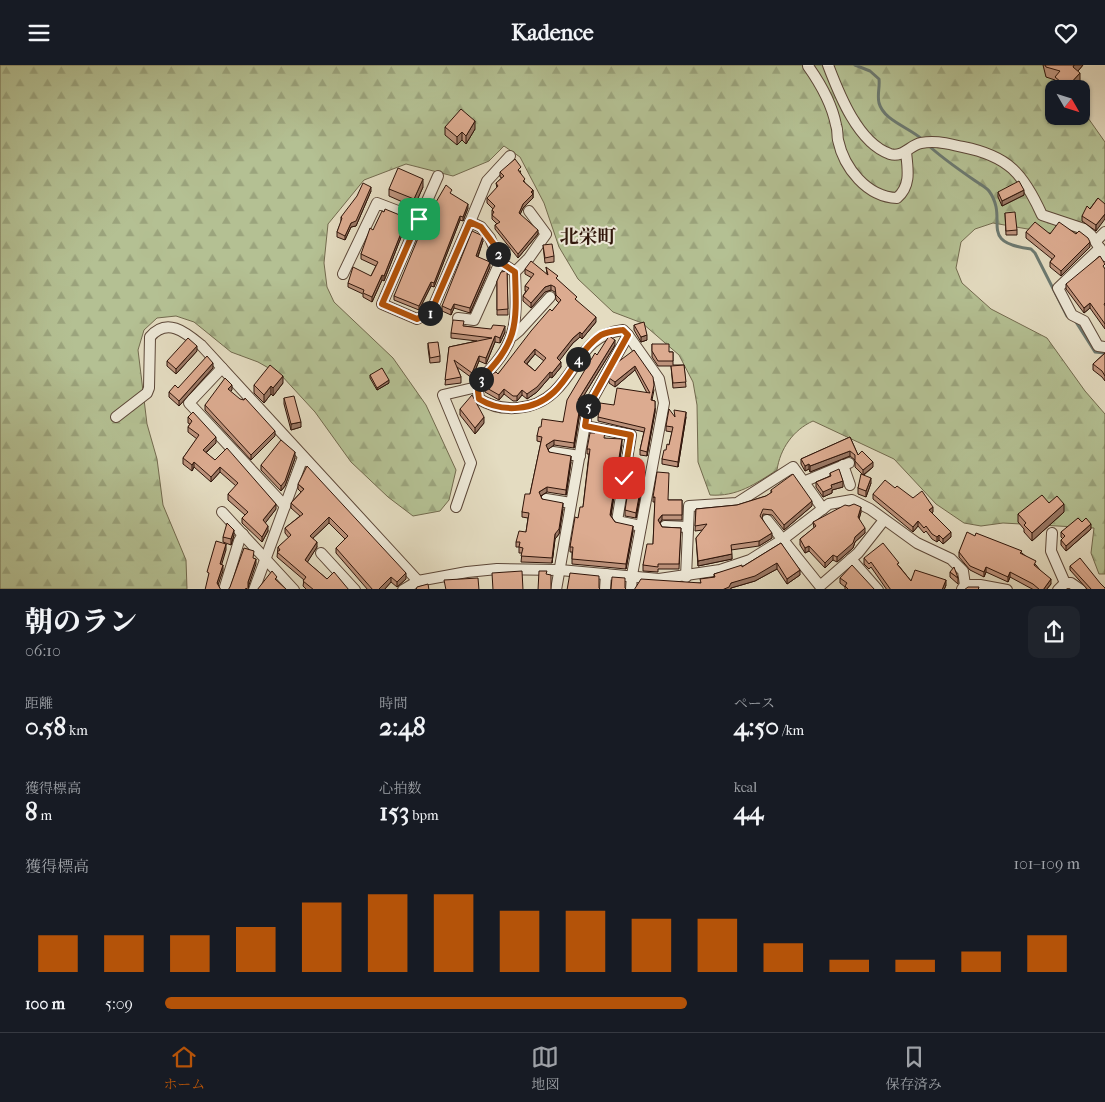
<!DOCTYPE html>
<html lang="ja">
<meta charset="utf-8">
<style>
:root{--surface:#171b24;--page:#20242c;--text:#f1f3f6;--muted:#9ea1a6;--line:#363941;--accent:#b45309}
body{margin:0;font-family:"IM FELL French Canon","Noto Serif JP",serif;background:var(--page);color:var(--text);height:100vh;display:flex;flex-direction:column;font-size:19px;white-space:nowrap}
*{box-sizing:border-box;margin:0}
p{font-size:16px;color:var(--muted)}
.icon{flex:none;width:28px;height:28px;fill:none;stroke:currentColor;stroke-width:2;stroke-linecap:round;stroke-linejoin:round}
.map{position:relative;height:524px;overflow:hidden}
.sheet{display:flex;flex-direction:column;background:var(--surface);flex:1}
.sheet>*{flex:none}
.needle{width:32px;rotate:129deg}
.buttons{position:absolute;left:1045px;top:15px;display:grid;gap:10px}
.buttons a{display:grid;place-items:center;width:45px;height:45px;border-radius:10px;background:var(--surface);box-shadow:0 1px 4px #0004;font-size:25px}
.pin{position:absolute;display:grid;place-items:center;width:42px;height:42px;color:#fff;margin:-21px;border-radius:10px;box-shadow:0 2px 8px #0006}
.km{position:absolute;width:25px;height:25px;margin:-12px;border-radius:50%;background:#222;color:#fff;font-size:14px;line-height:25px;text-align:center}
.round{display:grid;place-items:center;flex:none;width:52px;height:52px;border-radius:10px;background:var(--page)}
.head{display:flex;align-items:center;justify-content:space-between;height:85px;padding:0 25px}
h1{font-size:28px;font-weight:800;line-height:38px}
.metrics{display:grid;grid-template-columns:repeat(3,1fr);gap:8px;height:85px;padding:5px 25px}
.metrics div{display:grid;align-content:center}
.metrics b{font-size:25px;font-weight:800}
.metrics small{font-size:14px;font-weight:400}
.metrics p{font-size:14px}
.chart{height:140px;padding:10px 25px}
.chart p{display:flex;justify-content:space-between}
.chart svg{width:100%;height:90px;margin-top:5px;stroke:var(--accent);stroke-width:6}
ul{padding:0 25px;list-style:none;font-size:16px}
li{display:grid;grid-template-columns:80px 60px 1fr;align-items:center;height:38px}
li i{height:12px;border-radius:6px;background:var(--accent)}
header{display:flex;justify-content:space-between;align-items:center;height:65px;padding:0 25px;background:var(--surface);font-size:22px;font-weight:800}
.tabs{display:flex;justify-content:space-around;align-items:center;height:70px;border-top:1px solid var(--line);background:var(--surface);font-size:14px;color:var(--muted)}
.tabs a{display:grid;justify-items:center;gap:2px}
.tabs .on{color:var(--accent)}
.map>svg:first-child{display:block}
</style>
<header><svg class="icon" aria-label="menu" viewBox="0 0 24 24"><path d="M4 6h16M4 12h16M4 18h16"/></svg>Kadence<svg class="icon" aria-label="heart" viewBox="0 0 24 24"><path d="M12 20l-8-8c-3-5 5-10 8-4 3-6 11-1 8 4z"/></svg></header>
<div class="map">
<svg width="1105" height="525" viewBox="0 0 1105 525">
<defs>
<pattern id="forest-firs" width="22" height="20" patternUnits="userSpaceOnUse" patternTransform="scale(1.25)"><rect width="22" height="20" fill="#b4c093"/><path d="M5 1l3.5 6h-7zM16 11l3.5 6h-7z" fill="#9ba47d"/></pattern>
</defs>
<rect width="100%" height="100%" fill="#e4dcc1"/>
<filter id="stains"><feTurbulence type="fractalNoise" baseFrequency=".004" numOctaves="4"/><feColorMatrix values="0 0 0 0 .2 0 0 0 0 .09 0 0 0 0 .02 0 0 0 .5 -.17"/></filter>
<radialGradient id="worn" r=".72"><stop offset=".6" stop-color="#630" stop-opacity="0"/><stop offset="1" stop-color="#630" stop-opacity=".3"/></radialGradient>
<path fill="url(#forest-firs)" stroke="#726a4e" d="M0,0H1051L1068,24H1054V51H1081V43L1105,77V148L1083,167L1062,170L993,158L975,164L961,177L956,203L962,218L991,244L1047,273L1085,326L1105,349V509H1099L1091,488L1094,463L1003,458L981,461L964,458L936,439L894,394L813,356C793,365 780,384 777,405C755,419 737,432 710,430L698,397L697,340L693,317L679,290L642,258L613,247L578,214L559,182L544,138L520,92L504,81L489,96L453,111L406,99L364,115L328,159L324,198L327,222L334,237L393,293L426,340L456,405L449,435L440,446L413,451L388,432L351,397L315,347L281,310L258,297L231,287L194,257L176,251L157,253L144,265L138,285L147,359L157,394L163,440L186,495L187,524H0Z"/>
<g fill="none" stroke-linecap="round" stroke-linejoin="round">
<g stroke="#6c7970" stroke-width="3">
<path d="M855,0L870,6L879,14C880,22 877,30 879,38C884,56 909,62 923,75"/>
<path d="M928,80C942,93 958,104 974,115C978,118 986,122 989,126C1010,155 976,177 1031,184L1035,188L1067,251"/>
<path d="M1076,257L1095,287L1105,288"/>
</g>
<g stroke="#5c4738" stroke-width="12">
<g id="street">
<path d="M828,0C839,29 858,78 890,89C903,93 910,80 921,78C936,75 948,79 963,82C1008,91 1023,108 1042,150L1084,164L1091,170L1105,191"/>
<path d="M808,1C820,18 832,39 836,60C838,65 837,70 838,75C844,103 867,132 897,133C911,121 908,105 906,87"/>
<path d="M419,154L438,111"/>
<path d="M470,157L487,116L510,91"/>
<path d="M1096,176L1105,167"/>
<path d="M1100,183L1058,223L1072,250L1084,256L1098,281L1105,282"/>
<path d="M515,207L529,193L546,169L529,146"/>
<path d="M343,209L377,138L419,154L382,239L417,254L431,247L470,157L481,162L490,173L500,197L515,207C517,262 518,278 477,318L479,334C502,348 534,346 554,327C580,303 582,270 623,265L628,270L659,314L664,338L632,510L631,525"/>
<path d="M458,253L474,255L500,197"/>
<path d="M513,271L519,266L550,232"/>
<path d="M222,303L189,338L285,441"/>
<path d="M116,352L147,328L149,323L150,272C167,252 185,267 201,280L418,516"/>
<path d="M585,361L631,370L617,456L641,461"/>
<path d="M553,387L580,391"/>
<path d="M843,400L850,420"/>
<path d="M803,417L849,398"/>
<path d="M546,434L571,438"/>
<path d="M456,442L471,398L443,330L477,322"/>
<path d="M222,447L294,525"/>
<path d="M767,455L820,521L858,488L884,455"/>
<path d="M665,461L688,462"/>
<path d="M1052,468L1051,486L1065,518"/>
<path d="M321,488L355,525"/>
<path d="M851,494L878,525"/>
<path d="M686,512L689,441L737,438L793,402L823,444"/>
<path d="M962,524L965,520H980L1007,525"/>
<path d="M224,525L239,476L243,469"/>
<path d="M254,525L303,392"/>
<path d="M403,525L418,516L467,507L497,504L560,505L659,514L720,505L750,495L782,475L829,439L852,435L870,444L917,478L951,494L963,506L965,520"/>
<path d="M556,525L588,342L628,270"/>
<path d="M605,525L606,509"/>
<path d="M1058,525L1065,518H1071L1081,525"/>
</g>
</g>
<use href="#street" stroke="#ede8d7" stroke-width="10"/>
</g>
<g fill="#bd937c" stroke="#2f150a" fill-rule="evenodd">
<path d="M1043,0H1083L1078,6L1080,19L1075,24H1057L1055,23V15L1046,12Z"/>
<path d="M445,62L475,64L466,79L462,75L457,80L445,70Z"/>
<path d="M521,106L520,107L525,118L533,125V133L523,143L520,149L538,169L518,193L495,164V160L497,159L492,154V145L493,144L487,138V133L497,123L496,118L502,113L500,112V107Z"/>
<path d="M423,122L414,142L389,131V124Z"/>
<path d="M371,126L356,161L351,162L345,175L337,172V167L341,157V152Z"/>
<path d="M998,127L1024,130L1002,141L998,132Z"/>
<path d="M452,130L468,143L463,156L460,155L434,222L431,221L419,245L394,235V231Z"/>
<path d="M1098,133L1096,166L1082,156V151L1090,144Z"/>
<path d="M1005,148L1017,165V170H1006Z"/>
<path d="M407,157L384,216L382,215L372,237L363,232V229L348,222V218L371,211L376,201L361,194V189L373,165Z"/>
<path d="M1026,167L1050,169L1090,182L1061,211L1050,202V197L1052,194L1026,173Z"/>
<path d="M483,176L478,192L490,202L470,248L454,243L451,250L442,246V241Z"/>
<path d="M543,180L554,191V197L545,198Z"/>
<path d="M546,202L596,257L582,274L580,272L573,278L559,295L561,302L552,313L550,312L537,327L527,334L522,330L517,336H513L504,329L499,335L485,327L484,316L498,309L559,238L556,235L555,227L551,225L545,227L531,243L523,236V231L526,226H525V221L532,213L525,209V204L547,209ZM535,289L544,296L535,306L527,299Z"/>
<path d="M1105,203V264L1090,243L1084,248L1066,224V219Z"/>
<path d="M507,206L508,250H497V216Z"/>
<path d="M634,260L647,275L641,277L634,265Z"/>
<path d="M464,261L505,267L500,278L495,277L486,299L479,296L472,313L457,302L461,312V318L445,320L449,282L477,276L451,273V268Z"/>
<path d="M428,278L440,291V297L430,298L428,283Z"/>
<path d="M652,279L669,287H673V300H684L686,322L673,323L671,301H658L652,292Z"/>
<path d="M615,280L581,335V341L574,383L554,380L548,384L549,387L571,397L566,430L547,427L541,431L542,434L563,444L559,469L555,474L552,498L521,497L522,488H519V482H516V477L526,467L528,453L522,452V447L530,429L541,377L537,376V371L541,362L563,357L597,290Z"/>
<path d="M634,285L654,325L652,335L655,336V347L647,391L640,390V385L644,367L598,356V352L614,340L647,328L635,305L615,322L609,318V313Z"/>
<path d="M197,286L176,309L167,301V296Z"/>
<path d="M1105,288V316L1102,312L1093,305V299Z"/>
<path d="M213,303L179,341L169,332V327L178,323Z"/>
<path d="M370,310L389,318L377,325L370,313Z"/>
<path d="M283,318L273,331L271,329L264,338L254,328V320Z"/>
<path d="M232,325L230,326L275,371L251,395L205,345V340Z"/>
<path d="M284,333L301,362L291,365L284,339Z"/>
<path d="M460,344L484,358L475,369L460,350Z"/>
<path d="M674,351L686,352L678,402L662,399V394L669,380L672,367L666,366V361Z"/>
<path d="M188,352L216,378L206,388L276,444L265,458L268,466L262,477L242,458V453L245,450L228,435V429L236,421L220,407L211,417L194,402L192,406L183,399V393L197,374L188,367V362L190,359L188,358Z"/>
<path d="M850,372L858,390L873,402L864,410L871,418L866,432L858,429V423L863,410L855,402V395L850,391L810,407L809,404L805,406L801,399V394Z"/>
<path d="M605,373L622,380L611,451L615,457L633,466L626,504L572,499V487H570V482L578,453L583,442L589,389H587V384Z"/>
<path d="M295,393L285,421L281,426L261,405V400Z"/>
<path d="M830,408L843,422L832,425V428L823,432L816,422V417L830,411Z"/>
<path d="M643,416L636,453L625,451V445Z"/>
<path d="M298,419L406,514L397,522L391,517L384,525H368L336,488V483L345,474L329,458L313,473L317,482L307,497L327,514L349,525H307L303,521L304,515L277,492L278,482L289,473L285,468V463L300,451L291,443V438L301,427L298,424Z"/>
<path d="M771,425L812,441L784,465L772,450L763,449L762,453L772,473L759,481L731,485L732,494L698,501L696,473L703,465L695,466L696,444L737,440L766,431L771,428Z"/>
<path d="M873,429L913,433L933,447L931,448L951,472L943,479L939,475L937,477L932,474L926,466L924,468L918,461L913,467L873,434Z"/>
<path d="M653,432L668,435H682V455H662L660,458L662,462L681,463L679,504H658V507L643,506V500L653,479L655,437H653Z"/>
<path d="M1049,438L1064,447L1032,476L1024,467V464L1018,457V449Z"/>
<path d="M861,447L859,454L865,468L855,477L853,483L837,497L833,495L825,503L809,486L805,488L800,480V474L814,463L813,457Z"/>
<path d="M1082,457L1091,464L1066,486L1061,480V475L1063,474L1061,472V467Z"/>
<path d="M234,470L231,480L223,477V472Z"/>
<path d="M975,471L1022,488L1036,500L1051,519L1046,525H1034L1010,512L1008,517L986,507L984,512L970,505L959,492V487Z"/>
<path d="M781,478L800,510L787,519L777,504L755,516L731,523L730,525H634L700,518L714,512V509L742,502Z"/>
<path d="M864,493L899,501L911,516L946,520L944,525H887L871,502L869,504L864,499Z"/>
<path d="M1070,501L1105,525H1088L1070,505Z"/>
<path d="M950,507L958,513V519L950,512Z"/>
<path d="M840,513L875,525H845V522L840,518Z"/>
</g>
<g fill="#9a7865" stroke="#2f150a">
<path d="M1074,0H1083L1073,12V2Z"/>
<path d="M1080,8V19L1075,24H1067V22Z"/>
<path d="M475,56V64L466,79V71Z"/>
<path d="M462,67V75L457,80V72Z"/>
<path d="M423,114V122L414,142V134Z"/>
<path d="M371,122V126L356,161L351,162L345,175V171L351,158Z"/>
<path d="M533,125V133L523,143L519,152V148L523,139Z"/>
<path d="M1024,125V130L1002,141V136Z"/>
<path d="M468,139V143L463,156V152Z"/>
<path d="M1105,149V154L1096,166V160Z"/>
<path d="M460,151V155L434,222V218Z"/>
<path d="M407,153V157L384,216V211Z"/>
<path d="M538,165V169L518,193V189Z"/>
<path d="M483,171V176L476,196V191Z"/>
<path d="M1090,177V182L1061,211V206Z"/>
<path d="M490,197V202L470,248V243Z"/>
<path d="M382,210V215L372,237V232Z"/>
<path d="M431,217V221L419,245V241Z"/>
<path d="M551,220V225L545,227L531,243V238L545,222Z"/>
<path d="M1090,238V243L1084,248V243Z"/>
<path d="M454,239V243L451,250V245Z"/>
<path d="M596,252V257L582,274V269Z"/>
<path d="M505,261V267L500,278V273Z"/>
<path d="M580,267V272L573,278L557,299V293L573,273Z"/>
<path d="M647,270V275L641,277V272Z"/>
<path d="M495,271V277L486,299V293Z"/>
<path d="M615,275V280L578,340V335Z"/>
<path d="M197,281V286L176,309V304Z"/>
<path d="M535,284V289L524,302V297Z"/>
<path d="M479,291V296L472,313V308Z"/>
<path d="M561,297V302L552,313V308Z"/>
<path d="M213,298V303L179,341V336Z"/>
<path d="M635,301V305L615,322V317Z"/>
<path d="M550,307V312L537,327L527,334V329Z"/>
<path d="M283,311V318L273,331V323Z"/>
<path d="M389,315V318L377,325V323Z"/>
<path d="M232,320V325L228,329V324Z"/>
<path d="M271,321V329L264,338V330Z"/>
<path d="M504,324V329L499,335V330Z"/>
<path d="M522,325V330L517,336V331Z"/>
<path d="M581,335V341L574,383V378Z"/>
<path d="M655,343V347L647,391V387Z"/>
<path d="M686,347V352L678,402V397Z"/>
<path d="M484,352V358L475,369V363Z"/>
<path d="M301,357V362L291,365V359Z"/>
<path d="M275,366V371L251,395V390Z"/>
<path d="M216,372V378L203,390V385Z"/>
<path d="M622,374V380L610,455V450Z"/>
<path d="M554,375V380L546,386V380Z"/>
<path d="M850,386V391L810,407V401Z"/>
<path d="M295,387V393L285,421L281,426V421Z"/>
<path d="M571,391V397L566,430V425Z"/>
<path d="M194,397V402L192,406V400Z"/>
<path d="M873,397V402L863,410V405Z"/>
<path d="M809,399V404L805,406V401Z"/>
<path d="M220,402V407L211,417V412Z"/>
<path d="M643,410V416L636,453V448Z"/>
<path d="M871,413V418L866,432V426Z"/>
<path d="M843,416V422L832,425V428L823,432V427L831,420Z"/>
<path d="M547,422V427L539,432V427Z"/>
<path d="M812,436V441L784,465V460Z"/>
<path d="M563,438V444L559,469L555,474L552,498L555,469Z"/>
<path d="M276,439V444L263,461V455Z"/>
<path d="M1064,439V447L1032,476V468Z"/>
<path d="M861,442V447L858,457V452Z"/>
<path d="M933,442V447L929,450V445Z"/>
<path d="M662,450V455L658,460V455Z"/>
<path d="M329,452V458L310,476V471Z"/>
<path d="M918,456V461L913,467V462Z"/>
<path d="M1091,459V464L1066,486V481Z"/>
<path d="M268,461V466L262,477V472Z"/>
<path d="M633,461V466L626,504V499Z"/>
<path d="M865,463V468L855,477L853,483L837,497V492L855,472Z"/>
<path d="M234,465V470L231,480V474Z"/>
<path d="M951,467V472L943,479V474Z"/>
<path d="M772,468V473L759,481V476Z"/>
<path d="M939,470V475L937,477V472Z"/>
<path d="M317,477V482L305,501V495Z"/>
<path d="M226,479V485L220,505V499Z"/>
<path d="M809,481V486L805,488V483Z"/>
<path d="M732,489V494L698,501V496Z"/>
<path d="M833,490V495L825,503V498Z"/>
<path d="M256,494V499L248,523V517Z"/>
<path d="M777,498V504L755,516L731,523L730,525H722L731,518Z"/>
<path d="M223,500V506L217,523V518Z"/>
<path d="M986,502V507L984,512V507Z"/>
<path d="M800,505V510L787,519V514Z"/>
<path d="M1010,507V512L1008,517V512Z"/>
<path d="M406,508V514L397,522V517Z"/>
<path d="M391,512V517L384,525H378Z"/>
<path d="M1051,514V519L1046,525H1043Z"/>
<path d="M946,515V520L944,525H942Z"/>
</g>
<g fill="#dcab90" stroke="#2f150a" fill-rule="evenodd">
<path d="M1045,0H1074L1073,2L1080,8L1067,22L1055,12L1060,6L1046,2Z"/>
<path d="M461,44L475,56L466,71L462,67L457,72L445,62Z"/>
<path d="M515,94L521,102L518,105L525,114L523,116L533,125L531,127L533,129L523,139L519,148L538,165L518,189L495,160L500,157L492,150L494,147L492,145L495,141L487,133L498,121L496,118L504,111L500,107Z"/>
<path d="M398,103L423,114L414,134L389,124Z"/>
<path d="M1019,116L1024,125L1002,136L998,127Z"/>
<path d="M363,118L371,122L356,156L351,158L345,171L337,167L342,153L341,152L357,131Z"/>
<path d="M446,120L452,125L450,128L468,139L463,152L460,151L434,218L431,217L419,241L394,231L426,154Z"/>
<path d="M1098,133L1105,139V149L1096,160L1082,151L1087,141L1090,144Z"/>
<path d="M385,144L407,153L384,211L382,210L372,232L363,228L364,225L348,218L353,202L371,211L378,197L361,189L370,163L373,165L382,146L384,147Z"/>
<path d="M1015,147L1017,165L1006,166L1005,148Z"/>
<path d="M1035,157L1050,169L1059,157L1076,169L1079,166L1088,173L1090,177L1061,206L1050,197L1055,191L1026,167Z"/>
<path d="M472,166L483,171L476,191L490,197L470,243L454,239L451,245L442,241Z"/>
<path d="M552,179L554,191L545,193L543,180Z"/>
<path d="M1100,191L1105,199L1103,201L1105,204V238L1104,239L1105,241V259L1090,238L1084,243L1066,219Z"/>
<path d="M531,196L548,210L546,202L558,211L556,213L577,232L575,234L596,252L582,269L580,267L573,273L557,293L561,297L552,308L550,307L537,322L527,329L522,325L517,331H513L504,324L499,330L485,322L484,316L487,312L496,307L498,309L531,266L550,244L552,246L561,235L556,230L555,222L551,220L545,222L531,238L523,231L529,223L525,221L534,209L525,204ZM535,284L546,293L535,306L524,297Z"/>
<path d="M507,206L508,244L497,245V216L501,207Z"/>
<path d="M453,255L464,256L463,261L491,264L493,260L505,261L500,273L495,271L486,293L479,291L472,308L454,295L461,312L445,315L449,282L492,273L451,268Z"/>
<path d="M644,257L647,270L641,272L634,260Z"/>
<path d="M609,271L615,275L578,335H581L574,378L554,375L546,380L549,387L571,391L566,425L547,422L539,427L542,434L563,438L559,464L555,469L552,493L521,491L523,483L519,482L520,477H516L519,466L526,467L529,448L522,447L525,429H530L542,372L537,371L539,362H541L542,354L563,357L567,335L595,288L597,290Z"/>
<path d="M188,273L197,281L176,304L167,296Z"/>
<path d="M438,277L440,291L430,293L428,278Z"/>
<path d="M652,279H669V287H673V296H658L652,286Z"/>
<path d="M634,285L653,312L654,320L651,335L655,336V343L647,387L640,385L645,363L598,352L600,338L614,340L617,323L650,328L635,301L615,317L609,313L618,297Z"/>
<path d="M1105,288V311L1102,306L1093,299Z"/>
<path d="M207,291L213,298L179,336L169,327L175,320L178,323Z"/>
<path d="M270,300L283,311L273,323L271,321L264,330L254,320Z"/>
<path d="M684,300L686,317L673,318L671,301Z"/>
<path d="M382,303L389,315L377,323L370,310Z"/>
<path d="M225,313L232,320L228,324L240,334L244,335L245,333L275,366L251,390L205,340Z"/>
<path d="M472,330L484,352L475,363L460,344Z"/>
<path d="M294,331L301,357L291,359L284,333Z"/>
<path d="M669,344L675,352L674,345L686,347L678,397L662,394L664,385H666L667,379L669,380L673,362L666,361Z"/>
<path d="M193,347L216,372L203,385L215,395L227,383L276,439L263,455L268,461L262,472L242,453L248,447L228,429L238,418L220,402L211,412L194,397L192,400L183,393L199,370L188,362L192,356L188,352Z"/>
<path d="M595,365L605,367L604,373L622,374L610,450L615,457L633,461L626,499L572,494L573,482H570L575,452L578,453L580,442H583L590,384H587L590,368H595Z"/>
<path d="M850,372L858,390L862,386L873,397L863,405L855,396V390L850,386L810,401L809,399L805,401L801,394Z"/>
<path d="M281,375L295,387L285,416L281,421L261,400Z"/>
<path d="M307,401L406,508L397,517L391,512L378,525H373L336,483L348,471L329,452L310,471L317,477L305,495L327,514L334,507L349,525H314L303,516L306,512L277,487L280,485L278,482L291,470L285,463L303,449L291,438L304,424L298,419Z"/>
<path d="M839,404L843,416L831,420L832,423L823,427L816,417L831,411L830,408Z"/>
<path d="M657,407L669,408L668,435H682V450H662L658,455L662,462L681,463L679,499H658V502L643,500L647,479H653L655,432H653Z"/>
<path d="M631,408L643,410L636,448L625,445Z"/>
<path d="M793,409L812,436L784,460L772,445L763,444L760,451L772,468L759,476L731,480L732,489L698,496L696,473L707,459L695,461L696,444L737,440L766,431L772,427L771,425Z"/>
<path d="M861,409L871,413L866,426L858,423Z"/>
<path d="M885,415L895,423L897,421L913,433L922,426L933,442L929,445L951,467L943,474L939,470L937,472L932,469L926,461L924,463L918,456L913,462L873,429Z"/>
<path d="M1042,430L1049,438L1057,431L1064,439L1032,468L1024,460L1026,458L1018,449Z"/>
<path d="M854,439L861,442L858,452L865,463L855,472L853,478L837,492L833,490L825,498L809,481L805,483L800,474L816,461L813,457L845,440L849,441Z"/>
<path d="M1078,453L1082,457L1086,453L1091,459L1066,481L1061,475L1065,471L1061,467Z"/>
<path d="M227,458L234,465L231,474L223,472Z"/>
<path d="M967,467L975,471L976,468L1022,486L1020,488L1036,496L1034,500L1051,514L1043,525H1040L1033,519L1010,507L1008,512L986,502L984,507L970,501L959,487Z"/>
<path d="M216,476L226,479L220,499L223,500L217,518L221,525H205L209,508L207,507Z"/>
<path d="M781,478L800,505L787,514L777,498L755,511L731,518L729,522L722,525H634L641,514L701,518L700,514L715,512L714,509L742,500V502Z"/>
<path d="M883,478L899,498L897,499L911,516L915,505L946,515L942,525H891L871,497L869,499L864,493Z"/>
<path d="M244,483L254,486L253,493L256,494L248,517V525L246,523L245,525H228L230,522Z"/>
<path d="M1080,493L1100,518L1105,523V525H1092L1070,501Z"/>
<path d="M852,500L875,525H849L845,521L847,518L840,513Z"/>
<path d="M954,502L958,513L950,507Z"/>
<path d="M272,506L277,512L275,514L287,525H257Z"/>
<path d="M522,506L523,525H493L492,508Z"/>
<path d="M539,506H547L546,509L551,510V525H538Z"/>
<path d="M570,508L599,511V523L601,525H567Z"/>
<path d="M612,512L625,513V523L627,525H609L611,524Z"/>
<path d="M478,513L479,525H446L444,515Z"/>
<path d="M428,519L429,525H416L417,522Z"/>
<path d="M968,522H979L978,525H964Z"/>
</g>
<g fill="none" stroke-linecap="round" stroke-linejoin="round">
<g stroke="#fff" stroke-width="10">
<path id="route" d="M419,154L382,239L417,254L431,247L470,157L481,162L496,182L500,197L515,207C517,262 518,278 477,318L479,334C502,348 534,346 554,327C572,310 580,284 601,270C607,267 616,266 623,265L628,270L588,342L585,361L631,370L624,413"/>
</g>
<use href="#route" stroke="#b45309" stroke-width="6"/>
</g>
<g text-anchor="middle" stroke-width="4" stroke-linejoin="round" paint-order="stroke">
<g font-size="19" font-weight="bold" fill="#2f150a" stroke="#ede8d7">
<text x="588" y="178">北栄町</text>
</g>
</g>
<rect width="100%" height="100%" filter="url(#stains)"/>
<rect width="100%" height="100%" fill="url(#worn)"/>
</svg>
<div class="buttons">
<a><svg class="needle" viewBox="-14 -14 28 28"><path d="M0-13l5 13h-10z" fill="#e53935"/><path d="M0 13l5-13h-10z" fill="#9ea1a6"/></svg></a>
</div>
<div class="pin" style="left:419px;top:154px;background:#1e9e55"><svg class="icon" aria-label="arrive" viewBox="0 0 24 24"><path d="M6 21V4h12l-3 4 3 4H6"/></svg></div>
<div class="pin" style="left:624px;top:413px;background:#d93025"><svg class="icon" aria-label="check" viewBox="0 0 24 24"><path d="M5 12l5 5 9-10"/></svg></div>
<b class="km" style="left:430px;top:248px">1</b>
<b class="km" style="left:498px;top:189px">2</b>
<b class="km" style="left:481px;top:314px">3</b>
<b class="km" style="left:578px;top:294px">4</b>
<b class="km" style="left:588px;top:341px">5</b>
</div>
<section class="sheet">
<div class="head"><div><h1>朝のラン</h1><p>06:10</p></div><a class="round"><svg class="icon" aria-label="share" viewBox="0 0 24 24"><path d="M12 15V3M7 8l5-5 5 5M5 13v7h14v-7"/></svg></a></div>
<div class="metrics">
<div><p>距離</p><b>0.58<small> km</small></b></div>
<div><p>時間</p><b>2:48</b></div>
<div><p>ペース</p><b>4:50<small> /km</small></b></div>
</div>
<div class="metrics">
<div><p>獲得標高</p><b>8<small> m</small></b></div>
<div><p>心拍数</p><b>153<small> bpm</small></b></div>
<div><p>kcal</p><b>44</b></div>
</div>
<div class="chart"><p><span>獲得標高</span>101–109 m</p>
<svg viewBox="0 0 160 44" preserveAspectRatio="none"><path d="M5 44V26M15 44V26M25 44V26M35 44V22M45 44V10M55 44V6M65 44V6M75 44V14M85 44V14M95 44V18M105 44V18M115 44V30M125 44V38M135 44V38M145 44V34M155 44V26"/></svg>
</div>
<ul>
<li><b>100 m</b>5:09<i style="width:57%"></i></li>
</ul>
</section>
<nav class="tabs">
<a class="on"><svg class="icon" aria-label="home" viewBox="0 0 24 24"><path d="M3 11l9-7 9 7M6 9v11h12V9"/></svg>ホーム</a>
<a><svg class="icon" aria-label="map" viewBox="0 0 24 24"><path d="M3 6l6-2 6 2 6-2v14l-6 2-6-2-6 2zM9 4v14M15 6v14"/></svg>地図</a>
<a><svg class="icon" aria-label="saved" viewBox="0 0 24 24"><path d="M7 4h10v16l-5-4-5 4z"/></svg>保存済み</a>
</nav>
